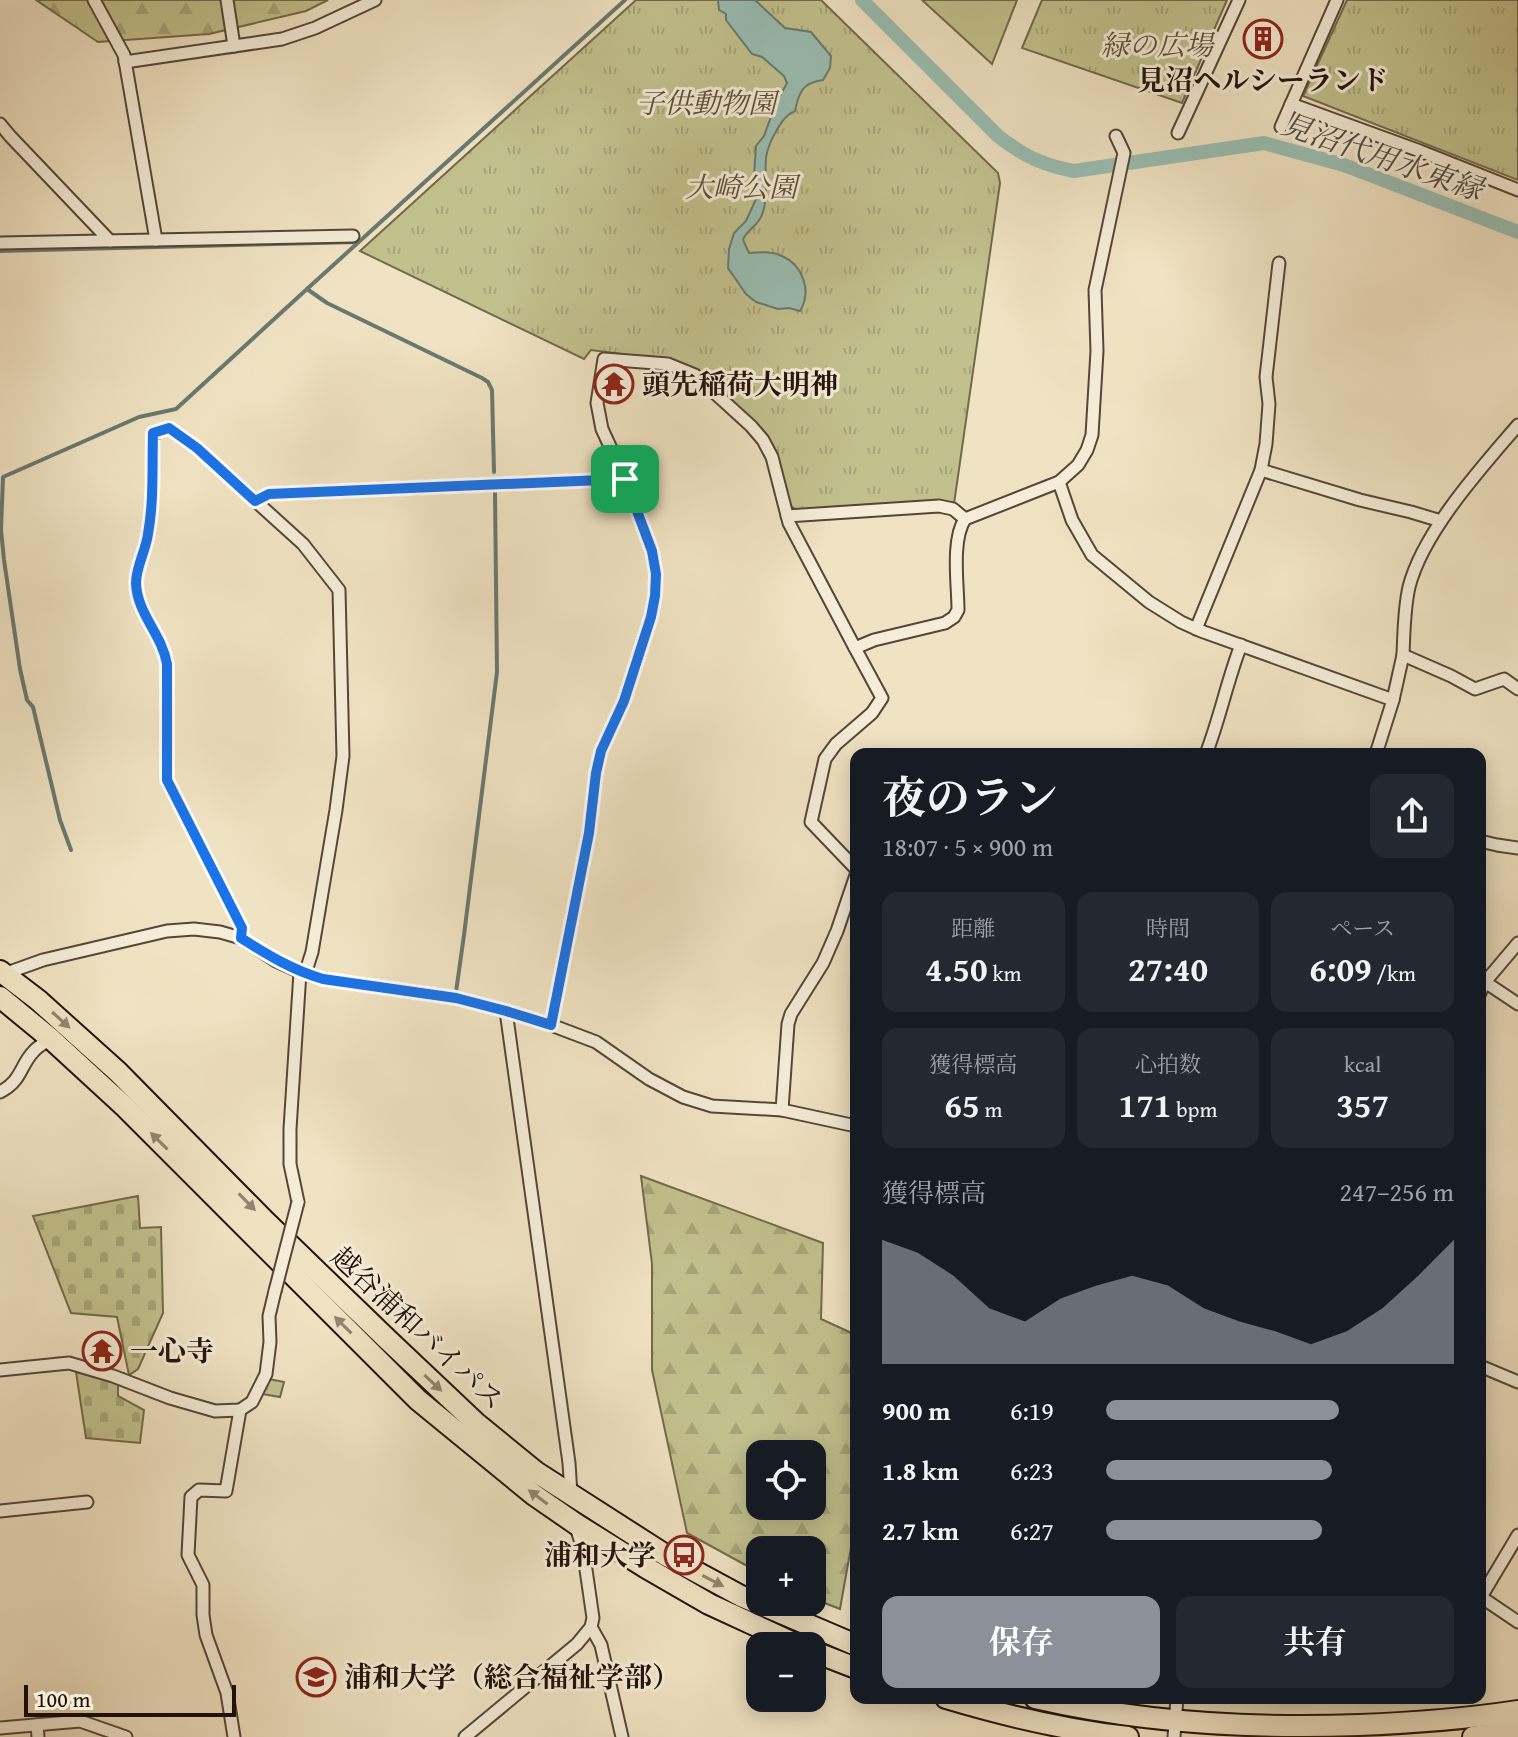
<!DOCTYPE html>
<html lang="ja">
<meta charset="utf-8">
<style>
:root{--surface:#171b24;--page:#242831;--text:#f1f3f6;--muted:#9ea1a6;--accent:#8c9099}
body{margin:0;font-family:"Gentium Book Plus","Noto Serif JP",serif;background:var(--page);color:var(--text);height:100vh;display:flex;flex-direction:column;font-size:30px;white-space:nowrap}
*{box-sizing:border-box;margin:0}
p{font-size:26px;color:var(--muted)}
.icon{flex:none;width:44px;height:44px;fill:none;stroke:currentColor;stroke-width:2;stroke-linecap:round;stroke-linejoin:round}
.map{position:relative;flex:1;overflow:hidden}
.sheet{position:absolute;left:850px;top:748px;width:636px;height:956px;display:flex;flex-direction:column;background:var(--surface);border-radius:16px;box-shadow:0 4px 20px #0003}
.sheet>*{flex:none}
.controls{position:absolute;left:746px;top:1440px;display:grid;gap:16px}
.controls a{display:grid;place-items:center;width:80px;height:80px;border-radius:16px;background:var(--surface);box-shadow:0 4px 20px #0003;font-size:40px}
.scale{position:absolute;left:24px;bottom:20px;width:212px;box-sizing:border-box;padding-left:8px;border:4px solid #23120b;border-top:0;font-size:22px;line-height:28px;white-space:nowrap;color:#23120b;-webkit-text-stroke:6px #f5edd8;paint-order:stroke}
.pin{position:absolute;display:grid;place-items:center;width:68px;height:68px;color:#fff;margin:-34px;border-radius:16px;box-shadow:0 4px 12px #0006}
.round{display:grid;place-items:center;flex:none;width:84px;height:84px;border-radius:16px;background:var(--page)}
.summary{display:flex;align-items:center;justify-content:space-between;height:136px;padding:0 32px}
h1{font-size:44px;font-weight:700;line-height:60px}
.metrics{display:grid;grid-template-columns:repeat(3,1fr);gap:12px;height:136px;padding:8px 32px}
.metrics div{display:grid;align-content:center;border-radius:16px;background:var(--page);text-align:center}
.metrics b{font-size:34px;font-weight:700}
.metrics small{font-size:22px;font-weight:400}
.metrics p{font-size:22px}
.chart{height:224px;padding:16px 32px}
.chart p{display:flex;justify-content:space-between}
.chart svg{width:100%;height:144px;margin-top:8px;fill:var(--accent);opacity:.7}
.action{display:flex;gap:16px;margin-top:auto;padding:16px 32px}
.action a{flex:1;height:92px;border-radius:16px;background:var(--accent);color:#fff;font-size:32px;font-weight:700;line-height:92px;text-align:center}
.action a+a{background:var(--page);color:var(--text)}
ul{padding:0 32px;list-style:none;font-size:26px}
li{display:grid;grid-template-columns:128px 96px 1fr;align-items:center;height:60px}
li i{height:20px;border-radius:10px;background:var(--accent)}
.map>svg:first-child{display:block}
</style>
<div class="map">
<svg width="1518" height="1737" viewBox="0 0 1518 1737">
<defs>
<pattern id="grass-tufts" width="24" height="20" patternUnits="userSpaceOnUse" patternTransform="scale(2)"><rect width="24" height="20" fill="#c2c18e"/><path d="M3 7l-1-3M5 7V3M7 7l1-3M15 17l-1-3M17 17v-4M19 17l1-3" fill="none" stroke="#a6a579"/></pattern>
<pattern id="forest-firs" width="22" height="20" patternUnits="userSpaceOnUse" patternTransform="scale(2)"><rect width="22" height="20" fill="#c2c18e"/><path d="M5 1l3.5 6h-7zM16 11l3.5 6h-7z" fill="#a6a579"/></pattern>
<pattern id="cemetery-stones" width="16" height="16" patternUnits="userSpaceOnUse" patternTransform="scale(2)"><rect width="16" height="16" fill="#c2c18e"/><path d="M2 7V4a2 2 0 0 1 4 0v3zM10 15v-3a2 2 0 0 1 4 0v3z" fill="#a6a579"/></pattern>
</defs>
<rect width="100%" height="100%" fill="#f0e3c3"/>
<filter id="stains"><feTurbulence type="fractalNoise" baseFrequency=".0025" numOctaves="4"/><feColorMatrix values="0 0 0 0 .2 0 0 0 0 .09 0 0 0 0 .02 0 0 0 .5 -.17"/></filter>
<radialGradient id="worn" r=".72"><stop offset=".6" stop-color="#630" stop-opacity="0"/><stop offset="1" stop-color="#630" stop-opacity=".3"/></radialGradient>
<g fill="url(#grass-tufts)" stroke="#726a4c" stroke-width="2">
<path d="M636,0H821L998,173L1000,183L954,504L799,512L791,506L775,454L767,439L668,360L591,350L584,359L360,251Z"/>
<path d="M1042,0H1227L1182,103L1022,48Z"/>
<path d="M1347,0H1518V180L1303,96Z"/>
</g>
<g fill="url(#forest-firs)" stroke="#726a4c" stroke-width="2" fill-rule="evenodd">
<path d="M36,0H328L306,11L209,34L98,42Z"/>
<path d="M641,1176L823,1243L821,1319L856,1335V1519L840,1609L812,1598V1550H760V1573L687,1533L652,1370V1264ZM760,1454H812V1506H760Z"/>
</g>
<g fill="url(#cemetery-stones)" stroke="#726a4c" stroke-width="2">
<path d="M138,1196L140,1228L161,1227L163,1313L138,1369L129,1375L117,1317L71,1313L33,1216Z"/>
<path d="M76,1372L118,1383V1396L144,1410L140,1443L86,1438Z"/>
<path d="M269,1379L284,1382L280,1397L262,1394Z"/>
</g>
<path fill="#c2c18e" stroke="#726a4c" stroke-width="2" d="M922,0H1017L992,64Z"/>
<path fill="#9abeb3" stroke="#6a7970" stroke-width="2" d="M718,0H755L785,28L811,32L831,56L830,68L823,80C802,83 799,92 795,111C786,115 783,120 778,128C772,138 767,147 766,158C764,177 769,196 762,215C758,226 747,229 743,240L749,253C760,252 772,251 782,256C803,265 812,291 800,311L789,308L778,309L756,302L746,294L728,268L729,249L734,233L746,221L758,195L754,176L756,146L764,136L776,103L787,83L784,76L762,57L752,54L726,20V14L719,10Z"/>
<g fill="none" stroke-linecap="round" stroke-linejoin="round">
<g stroke="#6a7970" stroke-width="4">
<path d="M0,251L358,242"/>
<path d="M494,472L492,390L488,382L482,378L327,303L307,289L625,0"/>
<path d="M71,850L60,820L33,707L27,700L20,669L4,560L1,530L3,477L139,417L176,409L307,289"/>
<path d="M456,992L464,935L497,672L495,492"/>
</g>
<path stroke="#9abeb3" stroke-width="14" d="M862,0L998,136C1024,156 1042,165 1074,171L1264,143L1344,165L1518,232"/>
<g stroke="#564639" stroke-width="15">
<g id="street">
<path d="M94,0L124,55L156,240"/>
<path d="M227,0L234,46"/>
<path d="M125,62L282,39L315,28L375,0"/>
<path d="M1291,104L1420,151L1518,190"/>
<path d="M0,124L10,136L110,241"/>
<path d="M1281,127L1337,0"/>
<path d="M1178,133L1239,0"/>
<path d="M0,243L353,236"/>
<path d="M1261,470L1360,500L1411,512L1441,521"/>
<path d="M1059,482L1072,520L1092,555L1149,602L1181,622L1201,631L1393,700"/>
<path d="M255,501L269,494L625,479"/>
<path d="M787,516L939,506L953,509L965,519"/>
<path d="M1196,629L1261,470L1266,444L1269,404L1266,377L1279,263"/>
<path d="M1403,655C1404,632 1404,609 1409,587C1423,532 1481,468 1518,425"/>
<path d="M1206,754C1220,718 1227,681 1241,645"/>
<path d="M1376,754L1393,700L1403,655L1451,676L1475,689L1504,679L1518,689"/>
<path d="M1480,841L1497,845L1518,848"/>
<path d="M856,869L811,822L825,759L836,744L872,713L882,698L855,648L874,640L945,623L954,617L958,610C958,585 951,540 965,519L1059,482L1078,465L1087,450L1092,435L1097,351L1095,290L1124,153L1116,136"/>
<path d="M241,938L242,928L167,780V664C162,634 137,614 136,583C136,567 146,550 148,534C154,501 152,467 153,433L169,428L197,448L303,544L339,590L343,756L336,810L312,952L305,974"/>
<path d="M4,974L43,960L167,931L194,929L220,932L241,938L276,961L300,972L323,979L456,998L506,1011L551,1025L596,1042L649,1079L683,1097L712,1106L782,1110L856,1126"/>
<path d="M1485,982L1518,1004"/>
<path d="M1480,993L1485,982L1518,943"/>
<path d="M506,1011L569,1463L571,1494"/>
<path d="M551,1025L589,833L596,773L601,751L624,701L651,617L655,596L656,574L652,551L625,479L602,429L597,403L604,359L668,364L695,375L751,426L763,440L772,457L789,523L855,648"/>
<path d="M0,1092C22,1081 20,1065 34,1051C38,1046 46,1042 51,1039"/>
<path d="M782,1110L788,1024L791,1014L823,963L837,931L856,875"/>
<path d="M298,1202L290,1164V1129L300,972"/>
<path d="M1480,1366L1518,1382"/>
<path d="M0,1370L69,1363L113,1376L170,1398L215,1411L240,1410L252,1402L266,1374L270,1342L269,1316L275,1291"/>
<path d="M0,1511L87,1502"/>
<path d="M1518,1535L1481,1597L1518,1622"/>
<path d="M591,1627L601,1645L622,1737"/>
<path d="M37,1725L38,1737"/>
<path d="M0,1728L80,1721L126,1737"/>
<path d="M234,1737L227,1693L206,1635L203,1615V1585L188,1555L191,1497L199,1490L226,1491L240,1410"/>
<path d="M465,1737L577,1644L591,1627L593,1618L583,1549L576,1527"/>
<path d="M1174,1737L1177,1698"/>
</g>
</g>
<g stroke="#23120b" stroke-width="24">
<g id="highway">
<path d="M0,971L38,1000L118,1072L266,1222L387,1339L476,1423L536,1472L667,1556L741,1596L856,1645"/>
<path d="M0,997L51,1039L125,1107L418,1400L534,1495L576,1524L645,1567L709,1604L800,1646"/>
<path d="M812,1651L856,1668"/>
<path d="M946,1698C1006,1716 1065,1730 1128,1737"/>
<path d="M1035,1698C1143,1723 1249,1729 1359,1725C1412,1723 1465,1719 1518,1711"/>
<path d="M1473,1737L1518,1730"/>
</g>
</g>
<use href="#street" stroke="#f5edd8" stroke-width="11"/>
<use href="#highway" stroke="#f0e3c3" stroke-width="20"/>
<g stroke="#564639" stroke-width="15" stroke-linecap="butt">
<path id="street-bridge" d="M275,1291L298,1202"/>
</g>
<use href="#street-bridge" stroke="#f5edd8" stroke-width="11"/>
</g>
<defs><path id="oneway-solid" d="M-6-.8H1V-3.2L6.5 0L1 3.2V.8H-6Z" transform="scale(2)"/></defs>
<g fill="#948570">
<use href="#oneway-solid" transform="translate(61 1020) rotate(42)"/>
<use href="#oneway-solid" transform="translate(159 1141) rotate(-135)"/>
<use href="#oneway-solid" transform="translate(247 1202) rotate(46)"/>
<use href="#oneway-solid" transform="translate(343 1325) rotate(-135)"/>
<use href="#oneway-solid" transform="translate(433 1383) rotate(43)"/>
<use href="#oneway-solid" transform="translate(538 1497) rotate(-143)"/>
<use href="#oneway-solid" transform="translate(713 1581) rotate(28)"/>
</g>
<g fill="none" stroke-linecap="round" stroke-linejoin="round">
<g stroke="#fff" stroke-width="16">
<path id="route" d="M169,428L197,448L255,501L269,494L625,479L652,551L656,574L655,596L651,617L624,701L601,751L596,773L589,833L551,1025L506,1011L456,998L323,979C292,970 268,955 241,938L242,928L167,780V664C162,634 137,614 136,583C136,567 146,550 148,534C154,501 152,467 153,433Z"/>
</g>
<use href="#route" stroke="#1a73e8" stroke-width="10"/>
</g>
<defs>
<g id="building-ring" transform="scale(2)"><circle r="9.5" fill="#f5edd8" stroke="#8f2418" stroke-width="1.5"/><path d="M-4-6H4V6H1V3H-1V6H-4ZM-2.5-4.3h1.7v1.8h-1.7ZM.8-4.3h1.7v1.8H.8ZM-2.5-1h1.7V.8h-1.7ZM.8-1h1.7V.8H.8Z" fill="#8f2418"/></g>
<g id="temple-ring" transform="scale(2)"><circle r="9.5" fill="#f5edd8" stroke="#8f2418" stroke-width="1.5"/><path d="M0-6L5-2H3V0L6.5 2.5H4V6H1.5V3h-3V6H-4V2.5H-6.5L-3 0V-2H-5Z" fill="#8f2418"/></g>
<g id="bus-ring" transform="scale(2)"><circle r="9.5" fill="#f5edd8" stroke="#8f2418" stroke-width="1.5"/><path d="M-5-6H5V4H4V6H2V4H-2V6H-4V4H-5ZM-3.5-4V0h7V-4ZM-3.5 1.2v1.5H-2V1.2ZM2 1.2v1.5H3.5V1.2Z" fill="#8f2418"/></g>
<g id="university-ring" transform="scale(2)"><circle r="9.5" fill="#f5edd8" stroke="#8f2418" stroke-width="1.5"/><path d="M0-5L7-2L0 1L-7-2ZM-4 1L0 2.5L4 1V4Q0 6-4 4Z" fill="#8f2418"/></g>
</defs>
<g fill-rule="evenodd">
<use href="#building-ring" x="1263" y="39"/>
<use href="#temple-ring" x="614" y="384"/>
<use href="#temple-ring" x="102" y="1351"/>
<use href="#bus-ring" x="684" y="1555"/>
<use href="#university-ring" x="316" y="1677"/>
</g>
<g text-anchor="middle" stroke-width="6" stroke-linejoin="round" paint-order="stroke">
<g font-size="28" font-style="italic" fill="#5b4f39" stroke="#f5edd8">
<text x="1157" y="55">緑の広場</text>
<text x="706" y="113">子供動物園</text>
<text x="741" y="197">大崎公園</text>
</g>
<g font-size="28" font-weight="bold" fill="#23120b" stroke="#f5edd8" text-anchor="start">
<text x="1263" y="90" text-anchor="middle">見沼ヘルシーランド</text>
<text x="642" y="394">頭先稲荷大明神</text>
<text x="130" y="1361">一心寺</text>
<text x="656" y="1565" text-anchor="end">浦和大学</text>
<text x="344" y="1687">浦和大学（総合福祉学部）</text>
</g>
<g font-size="28" fill="#23120b" stroke="#f5edd8">
<text transform="translate(418 1328) rotate(43)" y="10">越谷浦和バイパス</text>
</g>
<g font-size="30" font-style="italic" fill="#4d4e46" stroke="#f5edd8">
<text transform="translate(1382 157) rotate(19)" y="10">見沼代用水東縁</text>
</g>
</g>
<rect width="100%" height="100%" filter="url(#stains)"/>
<rect width="100%" height="100%" fill="url(#worn)"/>
</svg>
<div class="controls">
<a><svg class="icon" aria-label="locate" viewBox="0 0 24 24"><circle cx="12" cy="12" r="6"/><path d="M12 2v4M12 18v4M2 12h4M18 12h4"/></svg></a>
<a>+</a>
<a>−</a>
</div>
<div class="scale">100 m</div>
<div class="pin" style="left:625px;top:479px;background:#1e9e55"><svg class="icon" aria-label="arrive" viewBox="0 0 24 24"><path d="M6 21V4h12l-3 4 3 4H6"/></svg></div>
<section class="sheet">
<div class="summary"><div><h1>夜のラン</h1><p>18:07 · 5 × 900 m</p></div><a class="round"><svg class="icon" aria-label="share" viewBox="0 0 24 24"><path d="M12 15V3M7 8l5-5 5 5M5 13v7h14v-7"/></svg></a></div>
<div class="metrics">
<div><p>距離</p><b>4.50<small> km</small></b></div>
<div><p>時間</p><b>27:40</b></div>
<div><p>ペース</p><b>6:09<small> /km</small></b></div>
</div>
<div class="metrics">
<div><p>獲得標高</p><b>65<small> m</small></b></div>
<div><p>心拍数</p><b>171<small> bpm</small></b></div>
<div><p>kcal</p><b>357</b></div>
</div>
<div class="chart"><p><span>獲得標高</span>247–256 m</p>
<svg viewBox="0 0 160 44" preserveAspectRatio="none"><path d="M0 44V6L10 10L20 17L30 27L40 31L50 24L60 20L70 17L80 20L90 27L100 31L110 34L120 38L130 34L140 27L150 17L160 6V44z"/></svg>
</div>
<ul>
<li><b>900 m</b>6:19<i style="width:67%"></i></li>
<li><b>1.8 km</b>6:23<i style="width:65%"></i></li>
<li><b>2.7 km</b>6:27<i style="width:62%"></i></li>
</ul>
<div class="action"><a>保存</a><a>共有</a></div>
</section>
</div>
